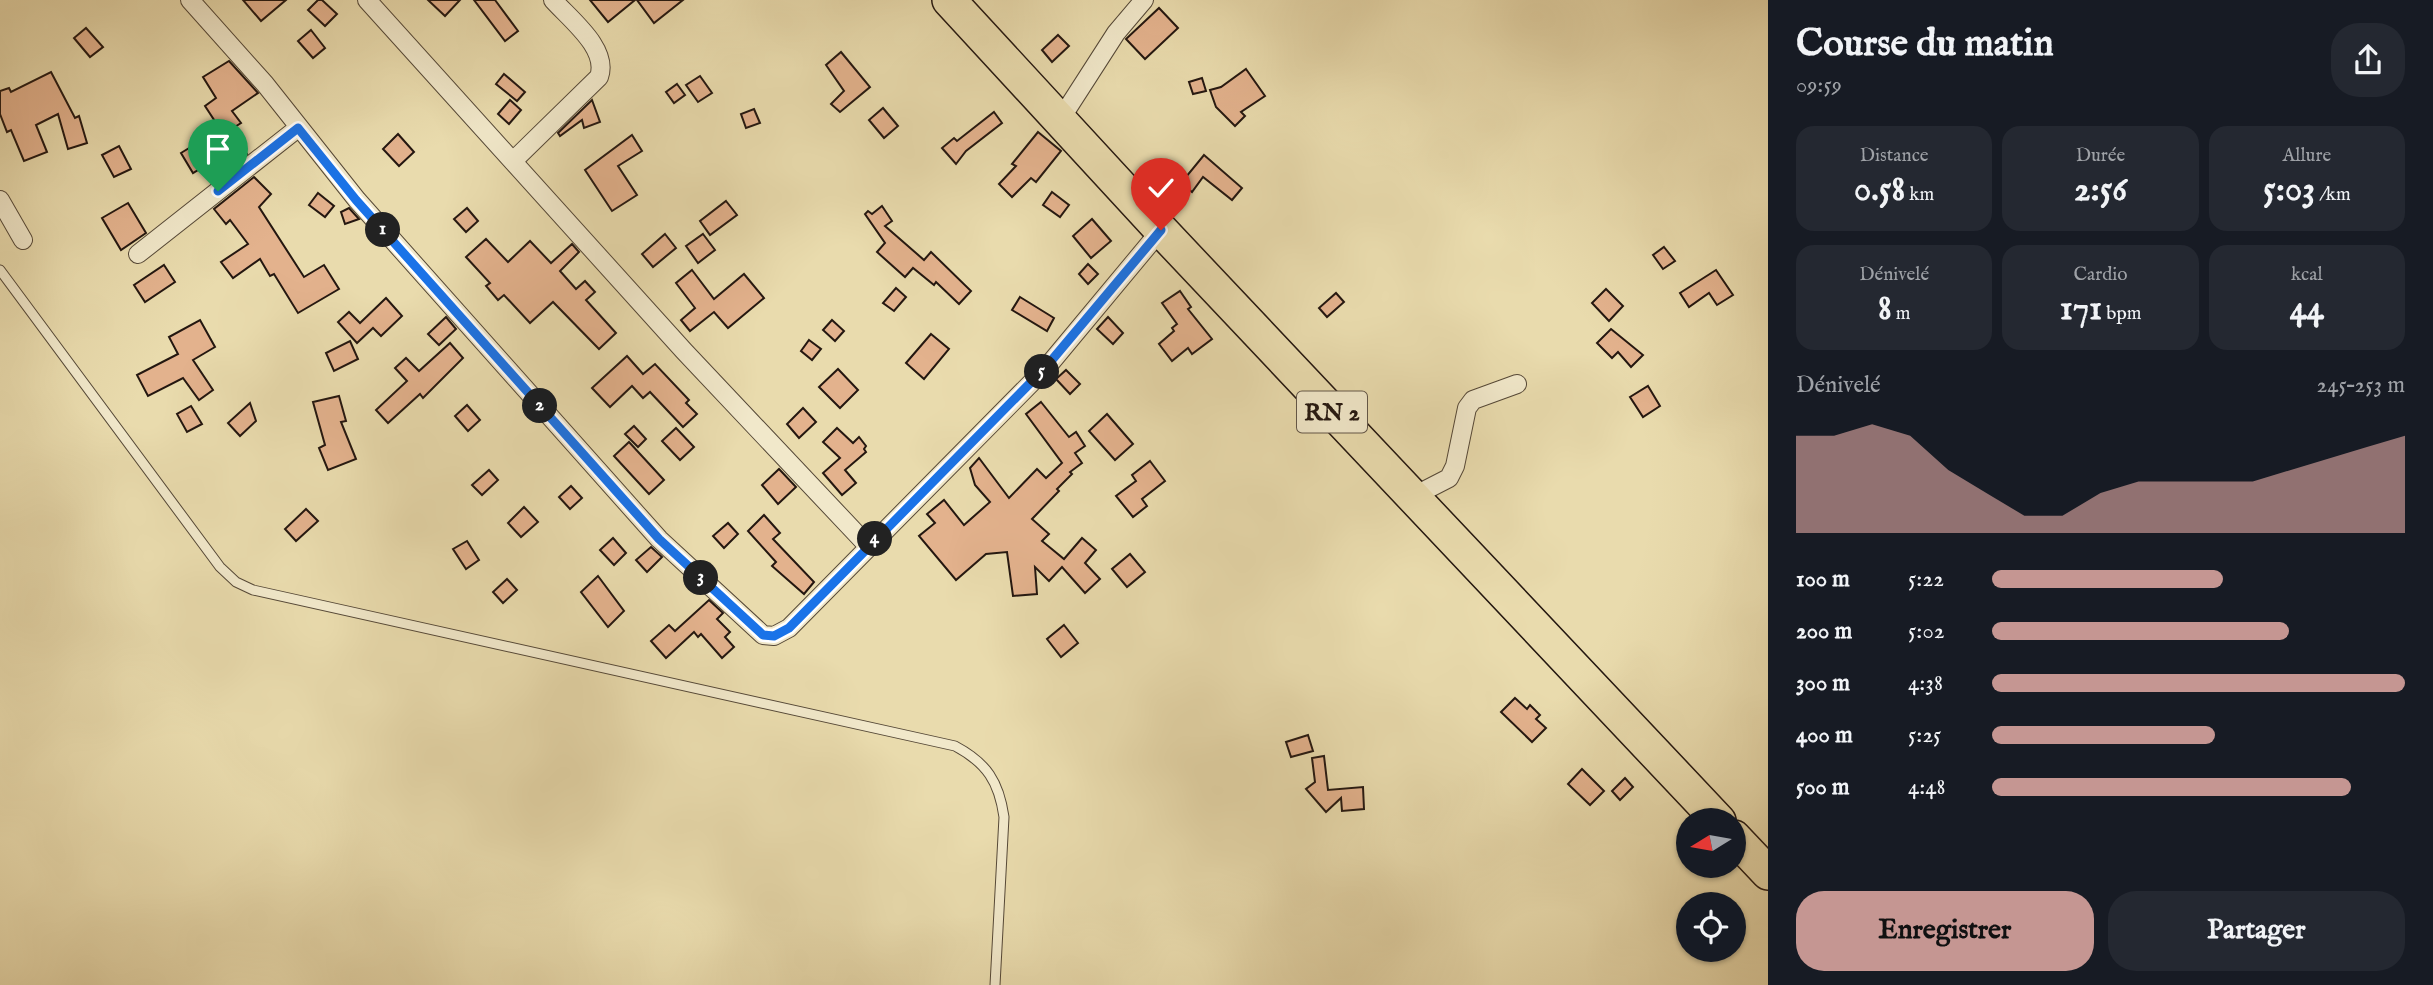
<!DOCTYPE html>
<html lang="fr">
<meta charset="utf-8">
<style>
:root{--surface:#171b24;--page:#242831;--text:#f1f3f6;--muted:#9ea1a6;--accent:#c59692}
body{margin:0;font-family:"IM FELL English",serif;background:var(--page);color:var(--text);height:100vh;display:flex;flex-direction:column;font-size:26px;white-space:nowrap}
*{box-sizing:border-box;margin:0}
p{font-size:23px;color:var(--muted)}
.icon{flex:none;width:38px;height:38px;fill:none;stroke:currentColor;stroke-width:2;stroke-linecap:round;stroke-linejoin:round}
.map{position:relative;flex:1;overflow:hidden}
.panel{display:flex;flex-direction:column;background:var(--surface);width:665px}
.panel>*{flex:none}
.needle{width:46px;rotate:259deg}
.buttons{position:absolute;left:1676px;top:808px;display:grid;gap:14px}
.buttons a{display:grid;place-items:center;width:70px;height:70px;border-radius:50%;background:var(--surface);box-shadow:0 2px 5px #0004;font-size:35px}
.pin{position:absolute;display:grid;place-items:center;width:60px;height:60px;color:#fff;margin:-72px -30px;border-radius:50% 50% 50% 0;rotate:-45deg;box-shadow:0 0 7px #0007}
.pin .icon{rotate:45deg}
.km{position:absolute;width:35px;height:35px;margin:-18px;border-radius:50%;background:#222;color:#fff;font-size:19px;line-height:35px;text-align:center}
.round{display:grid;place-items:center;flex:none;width:74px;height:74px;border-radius:28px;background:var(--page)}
.head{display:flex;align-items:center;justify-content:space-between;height:119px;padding:0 28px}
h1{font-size:38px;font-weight:800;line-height:52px}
.stats{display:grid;grid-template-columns:repeat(3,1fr);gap:10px;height:119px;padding:7px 28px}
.stats div{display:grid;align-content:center;border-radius:18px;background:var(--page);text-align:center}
.stats b{font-size:35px;font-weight:800}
.stats small{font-size:19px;font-weight:400}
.stats p{font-size:19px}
.chart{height:196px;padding:14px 28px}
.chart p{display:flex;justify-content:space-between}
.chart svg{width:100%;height:126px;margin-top:7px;fill:var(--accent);opacity:.7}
.action{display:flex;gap:14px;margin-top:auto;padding:14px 28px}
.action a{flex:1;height:80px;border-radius:28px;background:var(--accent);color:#111;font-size:28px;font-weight:800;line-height:80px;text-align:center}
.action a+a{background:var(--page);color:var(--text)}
ul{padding:0 28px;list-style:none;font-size:23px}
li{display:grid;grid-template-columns:112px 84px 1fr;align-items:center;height:52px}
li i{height:18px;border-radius:9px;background:var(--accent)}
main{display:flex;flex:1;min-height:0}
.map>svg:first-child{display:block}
</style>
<main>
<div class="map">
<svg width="1768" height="985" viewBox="0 0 1768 985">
<rect width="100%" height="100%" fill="#e9dbad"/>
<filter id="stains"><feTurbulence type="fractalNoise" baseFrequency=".00286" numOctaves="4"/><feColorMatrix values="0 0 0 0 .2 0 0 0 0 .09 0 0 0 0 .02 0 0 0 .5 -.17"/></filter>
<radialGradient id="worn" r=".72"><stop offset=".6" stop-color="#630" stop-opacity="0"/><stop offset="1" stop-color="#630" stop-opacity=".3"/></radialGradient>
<g fill="#e3b28d" stroke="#241710" stroke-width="2">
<path d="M243,0H286L261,21Z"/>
<path d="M318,0H322L337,14L325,26L308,10Z"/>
<path d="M428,0H460L445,16Z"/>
<path d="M474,0H495L518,31L505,41Z"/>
<path d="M590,0H635L608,22Z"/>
<path d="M637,0H683L654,23Z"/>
<path d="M1159,8L1178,28L1145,59L1126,39Z"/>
<path d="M86,28L103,47L90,57L74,38Z"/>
<path d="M311,30L325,48L313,58L298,41Z"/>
<path d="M1058,35L1069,46L1052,62L1042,50Z"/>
<path d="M841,52L870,87L840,112L831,104L844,91L826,65Z"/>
<path d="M229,61L258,93L232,111L241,123L230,130L247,154L237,162L229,151L193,173L181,153L220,129L205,106L216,98L203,77Z"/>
<path d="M1246,69L1265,96L1241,112L1245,116L1235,126L1216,107L1210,90L1221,87Z"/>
<path d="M51,72L75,118L79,116L87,143L68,149L58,114L36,125L47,152L24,161L11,130L7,132L0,114V91L9,88L11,92Z"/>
<path d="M504,74L525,92L517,101L496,84Z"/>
<path d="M700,76L712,93L698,102L686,85Z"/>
<path d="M1202,78L1206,91L1193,94L1189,82Z"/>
<path d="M677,84L685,95L674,103L666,92Z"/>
<path d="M510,100L521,110L509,124L498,114Z"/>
<path d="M592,100L600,122L584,128L582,120L560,136L558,133Z"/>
<path d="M883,108L898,126L884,138L869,120Z"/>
<path d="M754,109L760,123L746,128L741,114Z"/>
<path d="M994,112L1002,123L966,151L956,164L942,148L954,138L957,141Z"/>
<path d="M1038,132L1061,151L1036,182L1031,178L1012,197L999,184L1016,166L1012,164Z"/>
<path d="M398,134L414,152L399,166L383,149Z"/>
<path d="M632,135L642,151L618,166L637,195L612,211L585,170Z"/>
<path d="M119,146L131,169L114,177L102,155Z"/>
<path d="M1204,155L1242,188L1232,200L1203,177L1192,192L1181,183Z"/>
<path d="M254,177L271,194L259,207L304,277L324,265L339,289L298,313L274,274L270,276L260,259L233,278L221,262L248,244L230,220L226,224L214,209Z"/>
<path d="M1052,192L1069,205L1060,217L1043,205Z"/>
<path d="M318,193L334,206L325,217L309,205Z"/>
<path d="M726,201L737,215L710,235L700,221Z"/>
<path d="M128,203L146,233L121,250L102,218Z"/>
<path d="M882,206L892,221L885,226L924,260L931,252L971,291L959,304L936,282L934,285L913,268L905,277L877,252L885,243L865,214L868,211L872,214Z"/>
<path d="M349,208L359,219L345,224L341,212Z"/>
<path d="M467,208L478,221L466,232L454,219Z"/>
<path d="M1092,219L1111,241L1091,258L1073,236Z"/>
<path d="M665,234L676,248L653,267L642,254Z"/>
<path d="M703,234L715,250L698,263L686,246Z"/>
<path d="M486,239L508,262L530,241L551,263L572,244L579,252L560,271L576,289L585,281L595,292L586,300L616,333L599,349L553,302L530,323L504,295L498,300L486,286L490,283L466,257Z"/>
<path d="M1664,247L1675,261L1663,269L1653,255Z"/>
<path d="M1088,264L1098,274L1088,284L1079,274Z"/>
<path d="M164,265L175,282L145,302L134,285Z"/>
<path d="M692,270L714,299L744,274L764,298L728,328L714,312L690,331L681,320L695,308L676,283Z"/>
<path d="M1716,270L1733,295L1717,305L1709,293L1689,307L1680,293Z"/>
<path d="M896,288L906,297L894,311L883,303Z"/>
<path d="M1606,289L1623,306L1609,321L1592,303Z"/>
<path d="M1180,291L1191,307L1188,309L1212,339L1192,354L1188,348L1172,361L1159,344L1174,331L1172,328L1177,324L1162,303Z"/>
<path d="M1336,293L1344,302L1327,317L1319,308Z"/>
<path d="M1020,297L1054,318L1047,331L1012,310Z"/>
<path d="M386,298L402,316L381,336L373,328L357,343L338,322L349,312L360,323Z"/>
<path d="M446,317L456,329L439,345L428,334Z"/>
<path d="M1108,317L1123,333L1113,344L1097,329Z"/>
<path d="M200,320L215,347L193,360L213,390L199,400L183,378L148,396L137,375L178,354L169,337Z"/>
<path d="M832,320L844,331L835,341L823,330Z"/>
<path d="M1611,329L1643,355L1631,367L1618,352L1612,358L1597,343Z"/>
<path d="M931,334L949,349L924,379L906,363Z"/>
<path d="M809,340L821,349L812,360L801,351Z"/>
<path d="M350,341L358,359L334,371L326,353Z"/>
<path d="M450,343L463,358L423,398L420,394L388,423L376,410L407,381L395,368L406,358L419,371Z"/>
<path d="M627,356L643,374L655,364L689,400L686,403L697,414L683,427L650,392L643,398L632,386L610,407L592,388Z"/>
<path d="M838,369L858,390L840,408L819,387Z"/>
<path d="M1066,370L1080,384L1070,394L1056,379Z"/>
<path d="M1648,386L1660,406L1643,417L1630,397Z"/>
<path d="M339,396L346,421L341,422L356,459L328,470L319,448L325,445L313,402Z"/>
<path d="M1041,402L1069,437L1076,432L1085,446L1075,453L1082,463L1070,472L1072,474L1057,489L1059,491L1032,519L1049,534L1042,541L1064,559L1082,538L1096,550L1085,563L1100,579L1085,593L1062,567L1049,581L1035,567L1037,594L1013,596L1007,552L986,554L956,580L919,536L935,523L927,514L944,500L964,525L990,502L975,485L970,468L979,458L1009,498L1037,469L1046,478L1062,463L1026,414Z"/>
<path d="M250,403L256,421L240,436L228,423Z"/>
<path d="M467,405L480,420L468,431L455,416Z"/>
<path d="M191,406L202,424L187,432L177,414Z"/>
<path d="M803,408L816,422L799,438L787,424Z"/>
<path d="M1107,414L1133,444L1115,460L1089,431Z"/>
<path d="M634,426L646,439L638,447L625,434Z"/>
<path d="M676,428L694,447L680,460L662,441Z"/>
<path d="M837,428L853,443L859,437L866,446L864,449L866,452L845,470L856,483L842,495L823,473L840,458L823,442Z"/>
<path d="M629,442L664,480L649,494L614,456Z"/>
<path d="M1150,461L1165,481L1142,499L1147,506L1133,517L1116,496L1136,481L1132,475Z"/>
<path d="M779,469L796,487L778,504L762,485Z"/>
<path d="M489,470L498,480L482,495L472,485Z"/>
<path d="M571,486L582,498L570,509L559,497Z"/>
<path d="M524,507L538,522L521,537L508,523Z"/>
<path d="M306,509L318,521L296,541L285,529Z"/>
<path d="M764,515L780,533L773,539L814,582L804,594L772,566L776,562L748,531Z"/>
<path d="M728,523L738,534L724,548L713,536Z"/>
<path d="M613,538L626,553L614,565L600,550Z"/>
<path d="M467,541L479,560L466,569L453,549Z"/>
<path d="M651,547L662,557L647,572L636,560Z"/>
<path d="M1130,554L1145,572L1127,587L1112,569Z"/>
<path d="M598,576L624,611L608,627L581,592Z"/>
<path d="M507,579L517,590L503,603L493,592Z"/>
<path d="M709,600L723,613L717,619L730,632L725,637L734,647L722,658L701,634L698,637L694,632L666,658L651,641L669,625L675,631Z"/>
<path d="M1064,625L1078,643L1061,657L1047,639Z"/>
<path d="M1515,698L1527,709L1530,705L1540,715L1536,719L1546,728L1532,742L1501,712Z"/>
<path d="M1308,735L1313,751L1291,757L1286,742Z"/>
<path d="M1324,756L1328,790L1363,787L1364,809L1342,811L1341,798L1326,812L1306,789L1315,782L1312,758Z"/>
<path d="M1582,769L1604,791L1590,805L1568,784Z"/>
<path d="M1625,778L1633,787L1620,800L1612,791Z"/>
</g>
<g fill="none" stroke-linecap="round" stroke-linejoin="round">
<g stroke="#554837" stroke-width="11">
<path id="lane" d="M0,270L220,567L236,582L253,590L955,746C987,763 999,782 1004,817L995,985"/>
</g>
<g stroke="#554837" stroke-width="20">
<g id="street">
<path d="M190,0L265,84L357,200L659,539L763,635L774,636L789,628L1047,367L1161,230"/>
<path d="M367,0L684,351L868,546"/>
<path d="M1060,120L1116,33L1144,0"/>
<path d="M513,161L599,77C609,49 571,20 553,0"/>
<path d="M0,200L23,240"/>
<path d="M138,254L298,128"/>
<path d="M1412,497L1449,478L1455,466L1467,408L1473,400L1517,384"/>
</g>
</g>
<g stroke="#241710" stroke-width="36">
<g id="highway">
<path d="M949,0L1161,230L1719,821"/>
<path d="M1734,837L1768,873"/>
</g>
</g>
<use href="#lane" stroke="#f1e8ca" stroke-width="9"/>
<use href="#street" stroke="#f1e8ca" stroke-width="18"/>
<use href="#highway" stroke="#e9dbad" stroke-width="33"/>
</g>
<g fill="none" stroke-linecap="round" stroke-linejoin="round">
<g stroke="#fff" stroke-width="14">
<path id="route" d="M218,191L298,128L356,200L659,539L763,635L774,636L789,628L1046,367L1161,230"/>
</g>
<use href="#route" stroke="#1a73e8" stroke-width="9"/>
</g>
<g text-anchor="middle" stroke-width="5" stroke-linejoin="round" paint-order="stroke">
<rect fill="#f1e8ca" stroke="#625648" stroke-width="2" x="1297" y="391.5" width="70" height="41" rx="5"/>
<g font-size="24" font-weight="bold" fill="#241710">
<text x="1332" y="420">RN 2</text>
</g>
</g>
<rect width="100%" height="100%" filter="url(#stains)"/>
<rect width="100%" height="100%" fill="url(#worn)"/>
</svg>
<div class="buttons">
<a><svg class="needle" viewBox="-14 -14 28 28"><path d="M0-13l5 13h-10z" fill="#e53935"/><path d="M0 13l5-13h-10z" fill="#9ea1a6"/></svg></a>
<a><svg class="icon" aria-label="locate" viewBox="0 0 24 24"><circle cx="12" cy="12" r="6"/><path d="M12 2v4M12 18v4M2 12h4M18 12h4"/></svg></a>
</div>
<div class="pin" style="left:218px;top:191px;background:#1e9e55"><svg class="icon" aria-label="arrive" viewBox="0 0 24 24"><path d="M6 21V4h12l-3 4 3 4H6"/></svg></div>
<div class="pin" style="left:1161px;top:230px;background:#d93025"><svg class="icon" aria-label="check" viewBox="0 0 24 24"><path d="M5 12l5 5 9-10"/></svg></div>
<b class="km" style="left:383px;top:230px">1</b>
<b class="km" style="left:540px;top:406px">2</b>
<b class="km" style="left:701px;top:578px">3</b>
<b class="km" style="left:875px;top:539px">4</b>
<b class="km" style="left:1042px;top:372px">5</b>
</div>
<section class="panel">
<div class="head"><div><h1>Course du matin</h1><p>09:59</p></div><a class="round"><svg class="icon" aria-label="share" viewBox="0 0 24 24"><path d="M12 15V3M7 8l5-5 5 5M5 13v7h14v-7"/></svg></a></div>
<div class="stats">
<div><p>Distance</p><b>0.58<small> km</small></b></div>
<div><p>Durée</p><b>2:56</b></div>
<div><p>Allure</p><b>5:03<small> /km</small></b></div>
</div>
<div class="stats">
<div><p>Dénivelé</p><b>8<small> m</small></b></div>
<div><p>Cardio</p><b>171<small> bpm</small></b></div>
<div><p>kcal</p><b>44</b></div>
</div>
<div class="chart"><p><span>Dénivelé</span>245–253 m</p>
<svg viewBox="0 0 160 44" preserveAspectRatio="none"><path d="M0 44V10L10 10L20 6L30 10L40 22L50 30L60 38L70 38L80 30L90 26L100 26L110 26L120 26L130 22L140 18L150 14L160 10V44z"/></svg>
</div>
<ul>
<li><b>100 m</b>5:22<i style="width:56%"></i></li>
<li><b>200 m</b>5:02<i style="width:72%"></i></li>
<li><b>300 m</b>4:38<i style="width:100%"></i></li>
<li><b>400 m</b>5:25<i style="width:54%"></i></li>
<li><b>500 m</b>4:48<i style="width:87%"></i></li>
</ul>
<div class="action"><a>Enregistrer</a><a>Partager</a></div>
</section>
</main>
